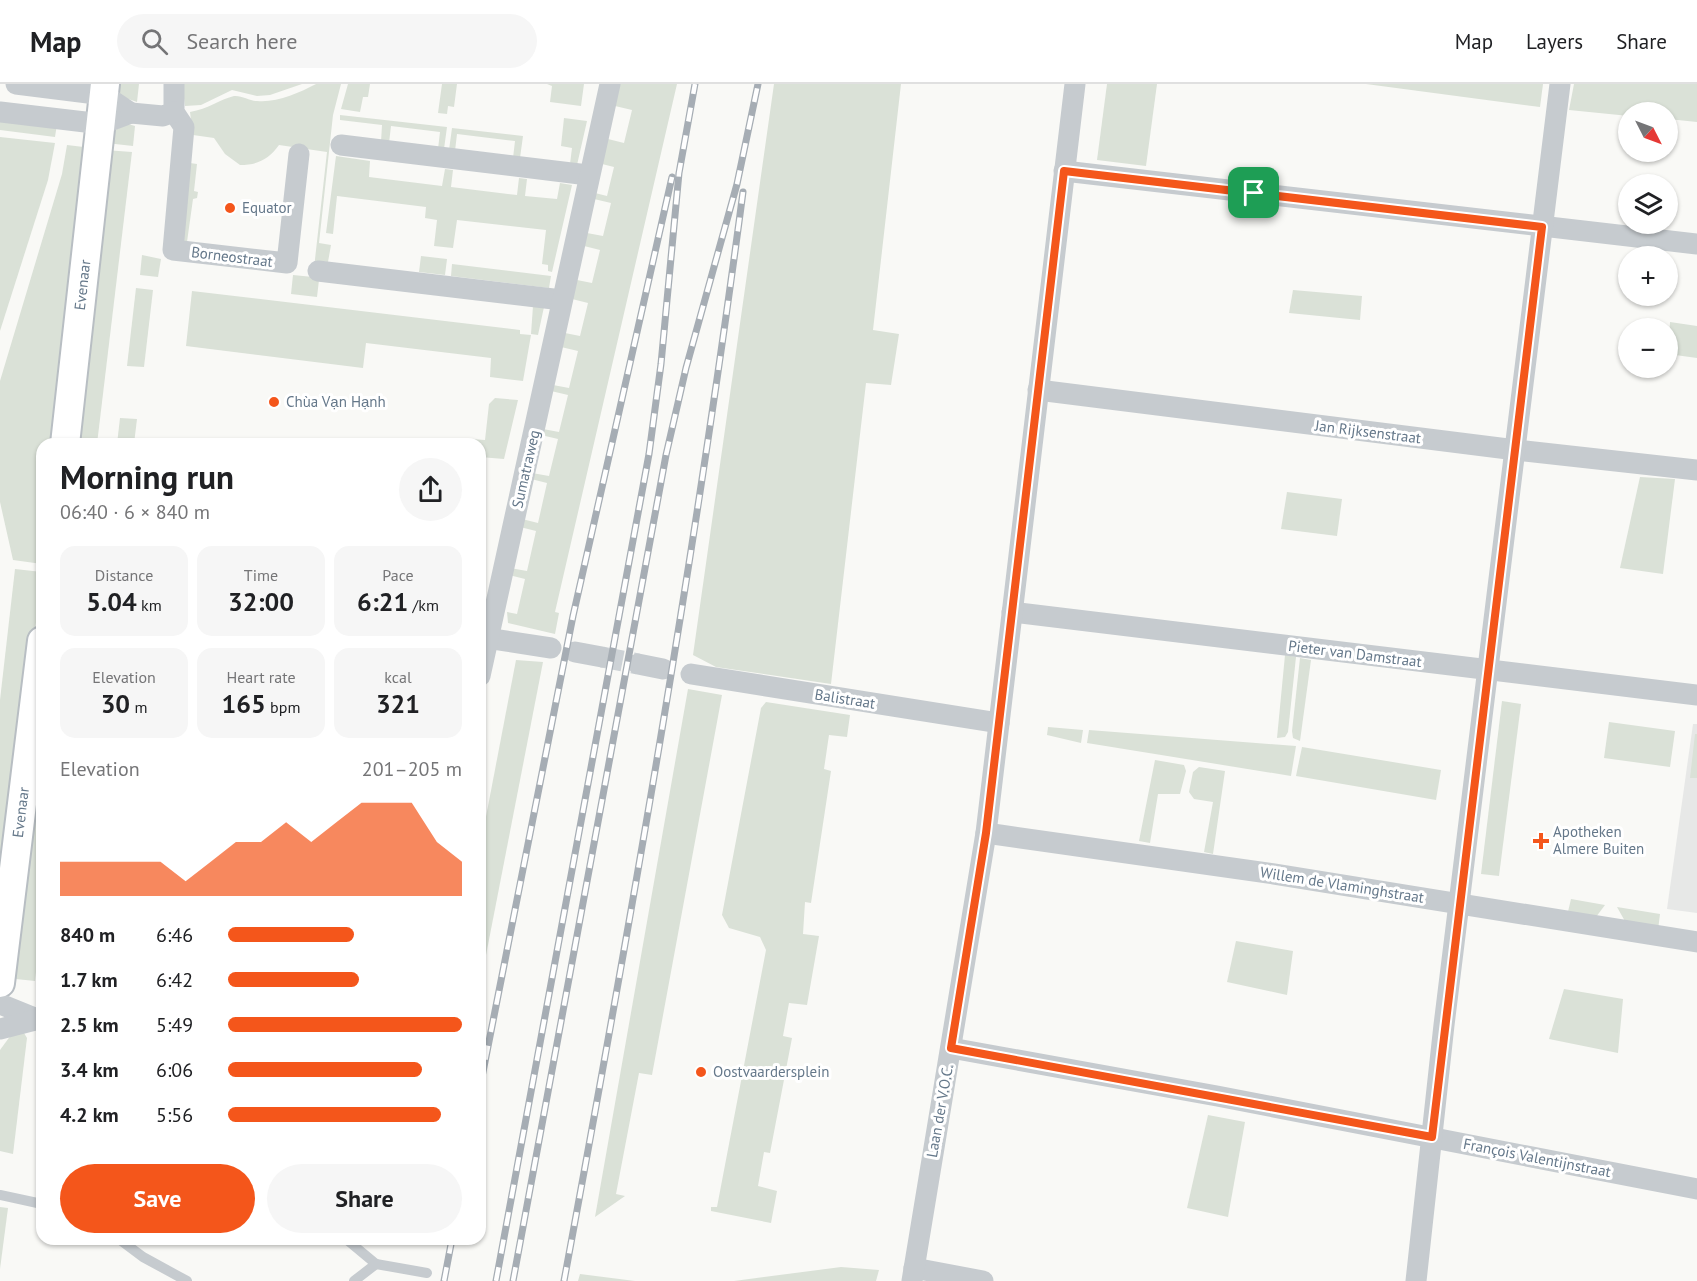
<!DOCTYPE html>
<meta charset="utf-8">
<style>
:root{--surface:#fff;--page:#f6f6f6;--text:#202124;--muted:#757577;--line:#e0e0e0;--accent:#f4561b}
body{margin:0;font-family:"PT Sans",sans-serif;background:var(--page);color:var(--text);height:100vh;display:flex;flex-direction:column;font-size:22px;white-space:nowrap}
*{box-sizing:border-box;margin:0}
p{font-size:20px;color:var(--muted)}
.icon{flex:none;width:33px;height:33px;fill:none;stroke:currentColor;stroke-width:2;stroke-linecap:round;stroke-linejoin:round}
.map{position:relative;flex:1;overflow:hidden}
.side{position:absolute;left:36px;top:354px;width:450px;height:807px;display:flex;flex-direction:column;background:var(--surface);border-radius:18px;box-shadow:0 2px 4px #0004}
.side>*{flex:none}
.needle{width:39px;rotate:132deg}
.tools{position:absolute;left:1618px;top:18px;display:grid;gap:12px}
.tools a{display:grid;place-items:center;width:60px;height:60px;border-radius:50%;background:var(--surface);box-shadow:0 2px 4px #0004;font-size:30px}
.pin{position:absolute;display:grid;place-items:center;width:51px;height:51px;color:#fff;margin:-26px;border-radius:12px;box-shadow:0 3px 9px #0006}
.round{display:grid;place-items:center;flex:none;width:63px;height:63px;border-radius:32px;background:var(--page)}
.overview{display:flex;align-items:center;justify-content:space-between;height:102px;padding:0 24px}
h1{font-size:33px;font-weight:700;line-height:45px}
.metrics{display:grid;grid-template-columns:repeat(3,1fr);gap:9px;height:102px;padding:6px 24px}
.metrics div{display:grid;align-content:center;border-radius:15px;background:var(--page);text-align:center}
.metrics b{font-size:26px;font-weight:700}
.metrics small{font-size:16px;font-weight:400}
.metrics p{font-size:16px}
.chart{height:168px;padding:12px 24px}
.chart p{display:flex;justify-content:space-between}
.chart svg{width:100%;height:108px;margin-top:6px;fill:var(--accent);opacity:.7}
.primary-button{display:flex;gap:12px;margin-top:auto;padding:12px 24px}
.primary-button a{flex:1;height:69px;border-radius:36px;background:var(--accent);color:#fff;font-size:24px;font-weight:700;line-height:69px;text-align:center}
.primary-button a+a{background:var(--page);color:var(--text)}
ul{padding:0 24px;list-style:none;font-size:20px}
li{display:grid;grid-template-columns:96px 72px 1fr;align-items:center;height:45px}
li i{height:15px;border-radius:8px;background:var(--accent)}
header{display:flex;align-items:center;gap:36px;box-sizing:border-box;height:84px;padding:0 30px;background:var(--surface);border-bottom:2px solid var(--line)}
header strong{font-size:28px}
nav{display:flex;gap:33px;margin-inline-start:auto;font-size:21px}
.search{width:420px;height:54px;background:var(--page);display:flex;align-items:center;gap:15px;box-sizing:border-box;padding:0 21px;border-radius:33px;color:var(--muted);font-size:22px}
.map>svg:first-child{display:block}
</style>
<header>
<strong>Map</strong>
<div class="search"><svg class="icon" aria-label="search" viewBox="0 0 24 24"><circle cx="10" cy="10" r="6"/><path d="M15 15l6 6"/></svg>Search here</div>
<nav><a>Map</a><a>Layers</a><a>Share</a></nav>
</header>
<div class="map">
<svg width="1697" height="1197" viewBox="0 0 1697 1197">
<rect width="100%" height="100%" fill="#f9f9f6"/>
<path fill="#e7e8e7" d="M1693,640H1697V829L1667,825Z"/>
<g fill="#dae1d7">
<path d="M114,0H139L137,18L120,12Z"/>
<path d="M182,0H302L270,11L257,12L232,6L201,21L185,22Z"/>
<path d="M316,0H341L333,31L319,159L331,161L328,178L316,177L314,196H319L317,213L291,210L293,191L313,193L327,68L279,61C269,75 258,81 240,81L225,70L214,54L193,51L190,28C208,25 221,15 234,12C241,11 250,17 257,17C276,19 299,9 316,0Z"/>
<path d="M348,0H370L368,13H363L360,28L341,25Z"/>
<path d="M442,0H457L454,23L448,22L447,30L438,29Z"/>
<path d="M547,0H584L581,22L550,18L552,2Z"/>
<path d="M620,0H677L555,528L559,529L555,550L508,539L507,528L517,530L525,495L509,491L510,484L527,487L536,447L520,443L522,435L538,439L547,399L531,395L532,389L549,392L558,355L541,351L543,345L559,348L568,311L551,307L553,301L569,304L578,267L561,263L565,249L580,252L588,219L572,215L577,196L592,199L600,166L584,162L587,149L603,152L611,119L594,115L595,109L607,112L614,83L602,80L608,55L624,59L632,26L615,22Z"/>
<path d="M774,0H901L873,246L899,250L891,301L866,299L831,600L716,583L693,571Z"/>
<path d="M1107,0H1157L1146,82L1097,76Z"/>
<path d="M1366,0H1543L1540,23Z"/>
<path d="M1574,0H1697V38L1668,35V28H1629V32L1569,26Z"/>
<path d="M340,31L447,43L444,65H438L440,48L391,42L389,59L381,58L382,41L340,36Z"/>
<path d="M0,33L57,40L55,53L0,46Z"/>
<path d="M564,34L587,37L577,81L570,80L572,64L561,62Z"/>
<path d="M128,40L135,42L133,62L106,59L115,46Z"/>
<path d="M452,44L523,52L520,74H513L515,57L457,50L455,67L449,66Z"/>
<path d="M0,53L55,59L48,96L0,247Z"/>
<path d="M67,61L92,64L57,360H42V480L13,476L0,418V297L62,90Z"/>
<path d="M105,66L132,68L97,360H70Z"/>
<path d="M336,72L370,77L369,93L442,102L445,85L453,86L451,103L517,111L519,94L527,95L525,112L557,115L560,99L572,101L552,188L548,187V181L542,180L546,146L457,136L453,164L434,162L437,136L425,134L426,123L337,112L333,150L326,149Z"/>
<path d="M190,79L197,80L194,107L198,108L197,114L193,115L187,158H181Z"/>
<path d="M142,171L161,175L158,193L140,191Z"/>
<path d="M421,172L447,175L445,191L419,188Z"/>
<path d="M452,180L551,192L549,204L451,192Z"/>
<path d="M136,204L153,206L144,283L127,282Z"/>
<path d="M1293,206L1362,212L1360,236L1289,229Z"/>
<path d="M192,207L520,246V250L531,251L523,297L490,293L491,274L366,259L363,284L186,262Z"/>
<path d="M533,222L544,223L538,251L531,250Z"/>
<path d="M1670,238L1697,242V274L1668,270Z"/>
<path d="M495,314L518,316L504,375L480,373V360H472L471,355L485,356L489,320Z"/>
<path d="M120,334L137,335L134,360H117Z"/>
<path d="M1640,393L1675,395L1663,490L1620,484Z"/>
<path d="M1287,408L1342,415L1337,452L1281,445Z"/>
<path d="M15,485L42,488L0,842V616Z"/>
<path d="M1285,571L1296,573L1288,648L1285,653L1277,654Z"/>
<path d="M1300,574L1311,576L1300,657L1293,654L1292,647Z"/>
<path d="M516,576L543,578L480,902V764Z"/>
<path d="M42,594V834L35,897L6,894Z"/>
<path d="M688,605L722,611L652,991L639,989L616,1110L625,1112L595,1133Z"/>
<path d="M1502,617L1521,620L1499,792L1481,790Z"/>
<path d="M766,618L850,631L847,653L829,651L824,685L831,687L811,819L805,818L803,850L819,852L807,921L789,919L783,952L792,954L770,1069L764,1068L758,1102L777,1107L771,1139L711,1127V1123H717L766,866L760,853L729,844L722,831L761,624Z"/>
<path d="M1609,638L1675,647L1670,683L1604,674Z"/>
<path d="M1048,643L1083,646L1081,659L1047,651Z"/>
<path d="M1089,646L1296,662L1291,692L1087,659Z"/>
<path d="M1695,650H1697V694H1690Z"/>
<path d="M1302,663L1441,686L1436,716L1296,692Z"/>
<path d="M1155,676L1184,681L1186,687L1180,710H1158L1150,759L1139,757Z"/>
<path d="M1199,683L1225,687L1213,770L1204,768L1213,718L1194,715L1189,708L1193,688Z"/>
<path d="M1571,815L1605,821L1596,833L1567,832Z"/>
<path d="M1617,823L1660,830L1658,846L1626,839Z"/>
<path d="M1236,857L1293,867L1287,911L1227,898Z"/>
<path d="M1564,905L1623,915L1618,969L1549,955Z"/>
<path d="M24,949L27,954L13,1070L0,1067V966L11,951Z"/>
<path d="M1208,1031L1245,1038L1228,1133L1187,1124Z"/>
<path d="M0,1123L8,1124L0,1185Z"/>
<path d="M841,1183L879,1186L876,1197H734Z"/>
<path d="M580,1190L635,1197H578Z"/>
</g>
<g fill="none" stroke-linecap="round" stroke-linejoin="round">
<path stroke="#cdd2d6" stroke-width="21" stroke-dasharray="21 10" stroke-linecap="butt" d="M602,573L638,580"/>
<g stroke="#b8bec3" stroke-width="32">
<g id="secondary">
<path id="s1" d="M65,360L105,0"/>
<path id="s2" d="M0,899L42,557"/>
</g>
</g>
<g stroke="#c6cbcf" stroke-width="10">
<path d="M0,1111L42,1120"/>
<path d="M119,1155L143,1173L187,1197"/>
<path d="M346,1155L376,1180L427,1189"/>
<path d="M354,1197L376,1180"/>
</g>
<g stroke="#c6cbcf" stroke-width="21">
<path d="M174,0V28L184,43L173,166L287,179L299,70"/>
<path d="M0,28L102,40L131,29L104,11L16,0"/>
<path d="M131,29L163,32L174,28"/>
<path d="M341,61L588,91"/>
<path d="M1064,87L1697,160"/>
<path d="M318,187L562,216"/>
<path d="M1038,306L1516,366L1697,386"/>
<path d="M1012,528L1697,611"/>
<path d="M480,553L551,564"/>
<path d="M575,568L602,573"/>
<path d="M638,580L663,585"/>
<path d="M691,590L999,639"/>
<path d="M480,592L610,0"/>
<path d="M986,749L1274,790L1697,858"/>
<path d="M0,920L42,937"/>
<path d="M0,945L35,936"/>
<path d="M951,964L1217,1012L1697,1105"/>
<path d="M914,1184L983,1197"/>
<path d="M912,1197L986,749L1075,0"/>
<path d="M1416,1197L1444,941L1560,0"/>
</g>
<use href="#secondary" stroke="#fff" stroke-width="28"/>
<g stroke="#a6adb4" stroke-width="7">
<g id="rail">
<path d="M480,1003L573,532L672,93"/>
<path d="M444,1197L452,1155"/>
<path d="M496,1197L649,370L661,280L679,89L695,0"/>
<path d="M513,1197L666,371L686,284L737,100L758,0"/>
<path d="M564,1197C631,835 695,473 743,108"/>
</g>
</g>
<use href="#rail" stroke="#fff" stroke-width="4.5" stroke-dasharray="14" stroke-linecap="butt"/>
</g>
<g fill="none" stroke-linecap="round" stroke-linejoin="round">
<g stroke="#fff" stroke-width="12">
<path id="route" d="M1064,87L1542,143L1432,1053L951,964L986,749Z"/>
</g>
<use href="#route" stroke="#f4561b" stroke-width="8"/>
</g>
<g fill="#f4561b" stroke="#fff" stroke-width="2">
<circle cx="230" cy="124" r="6"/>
<circle cx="274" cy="318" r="6"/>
<path d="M1538 748h6v6h6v6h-6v6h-6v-6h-6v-6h6z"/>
<circle cx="701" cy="988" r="6"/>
</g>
<g text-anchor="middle" stroke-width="6" stroke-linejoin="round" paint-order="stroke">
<g font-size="15" fill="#65788a" stroke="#fff" text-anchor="start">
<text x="242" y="129">Equator</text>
<text x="286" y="323">Chùa Vạn Hạnh</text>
<text x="1553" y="753">Apotheken<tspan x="1553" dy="17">Almere Buiten</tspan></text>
<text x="713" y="993">Oostvaardersplein</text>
</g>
<g font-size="15" fill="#65788a" stroke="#fff">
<text transform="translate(232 173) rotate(7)" y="5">Borneostraat</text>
<text dy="5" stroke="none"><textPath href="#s1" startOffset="160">Evenaar</textPath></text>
<text transform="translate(1368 348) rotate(7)" y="5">Jan Rijksenstraat</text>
<text transform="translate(526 385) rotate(-77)" y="5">Sumatraweg</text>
<text transform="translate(1355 570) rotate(7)" y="5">Pieter van Damstraat</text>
<text transform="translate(845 615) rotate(9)" y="5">Balistraat</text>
<text dy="5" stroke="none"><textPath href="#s2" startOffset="172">Evenaar</textPath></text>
<text transform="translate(1342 801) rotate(9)" y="5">Willem de Vlaminghstraat</text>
<text transform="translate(940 1027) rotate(-80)" y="5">Laan der V.O.C.</text>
<text transform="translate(1537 1074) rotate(11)" y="5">François Valentijnstraat</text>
</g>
</g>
</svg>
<div class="tools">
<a><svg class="needle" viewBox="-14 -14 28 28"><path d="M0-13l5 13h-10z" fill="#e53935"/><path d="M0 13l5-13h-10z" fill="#757577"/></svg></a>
<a><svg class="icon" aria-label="layers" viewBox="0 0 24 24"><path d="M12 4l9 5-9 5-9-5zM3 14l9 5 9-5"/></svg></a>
<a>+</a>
<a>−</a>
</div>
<div class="pin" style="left:1254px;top:109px;background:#1e9e55"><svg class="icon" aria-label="arrive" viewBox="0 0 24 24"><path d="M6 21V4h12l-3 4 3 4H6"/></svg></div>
<section class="side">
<div class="overview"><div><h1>Morning run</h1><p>06:40 · 6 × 840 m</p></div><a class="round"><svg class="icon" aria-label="share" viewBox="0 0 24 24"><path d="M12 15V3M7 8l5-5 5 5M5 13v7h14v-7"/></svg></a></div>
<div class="metrics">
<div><p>Distance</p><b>5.04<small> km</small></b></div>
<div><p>Time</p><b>32:00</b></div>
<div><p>Pace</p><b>6:21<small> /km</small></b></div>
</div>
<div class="metrics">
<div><p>Elevation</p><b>30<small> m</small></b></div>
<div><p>Heart rate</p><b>165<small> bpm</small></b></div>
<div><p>kcal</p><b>321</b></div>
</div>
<div class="chart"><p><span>Elevation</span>201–205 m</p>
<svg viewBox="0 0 160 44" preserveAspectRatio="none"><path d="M0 44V30L10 30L20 30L30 30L40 30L50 38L60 30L70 22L80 22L90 14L100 22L110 14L120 6L130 6L140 6L150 22L160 30V44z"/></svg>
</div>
<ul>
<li><b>840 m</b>6:46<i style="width:54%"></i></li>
<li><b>1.7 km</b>6:42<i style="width:56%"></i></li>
<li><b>2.5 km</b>5:49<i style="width:100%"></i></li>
<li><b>3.4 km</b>6:06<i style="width:83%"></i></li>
<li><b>4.2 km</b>5:56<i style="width:91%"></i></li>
</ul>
<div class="primary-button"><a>Save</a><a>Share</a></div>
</section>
</div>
